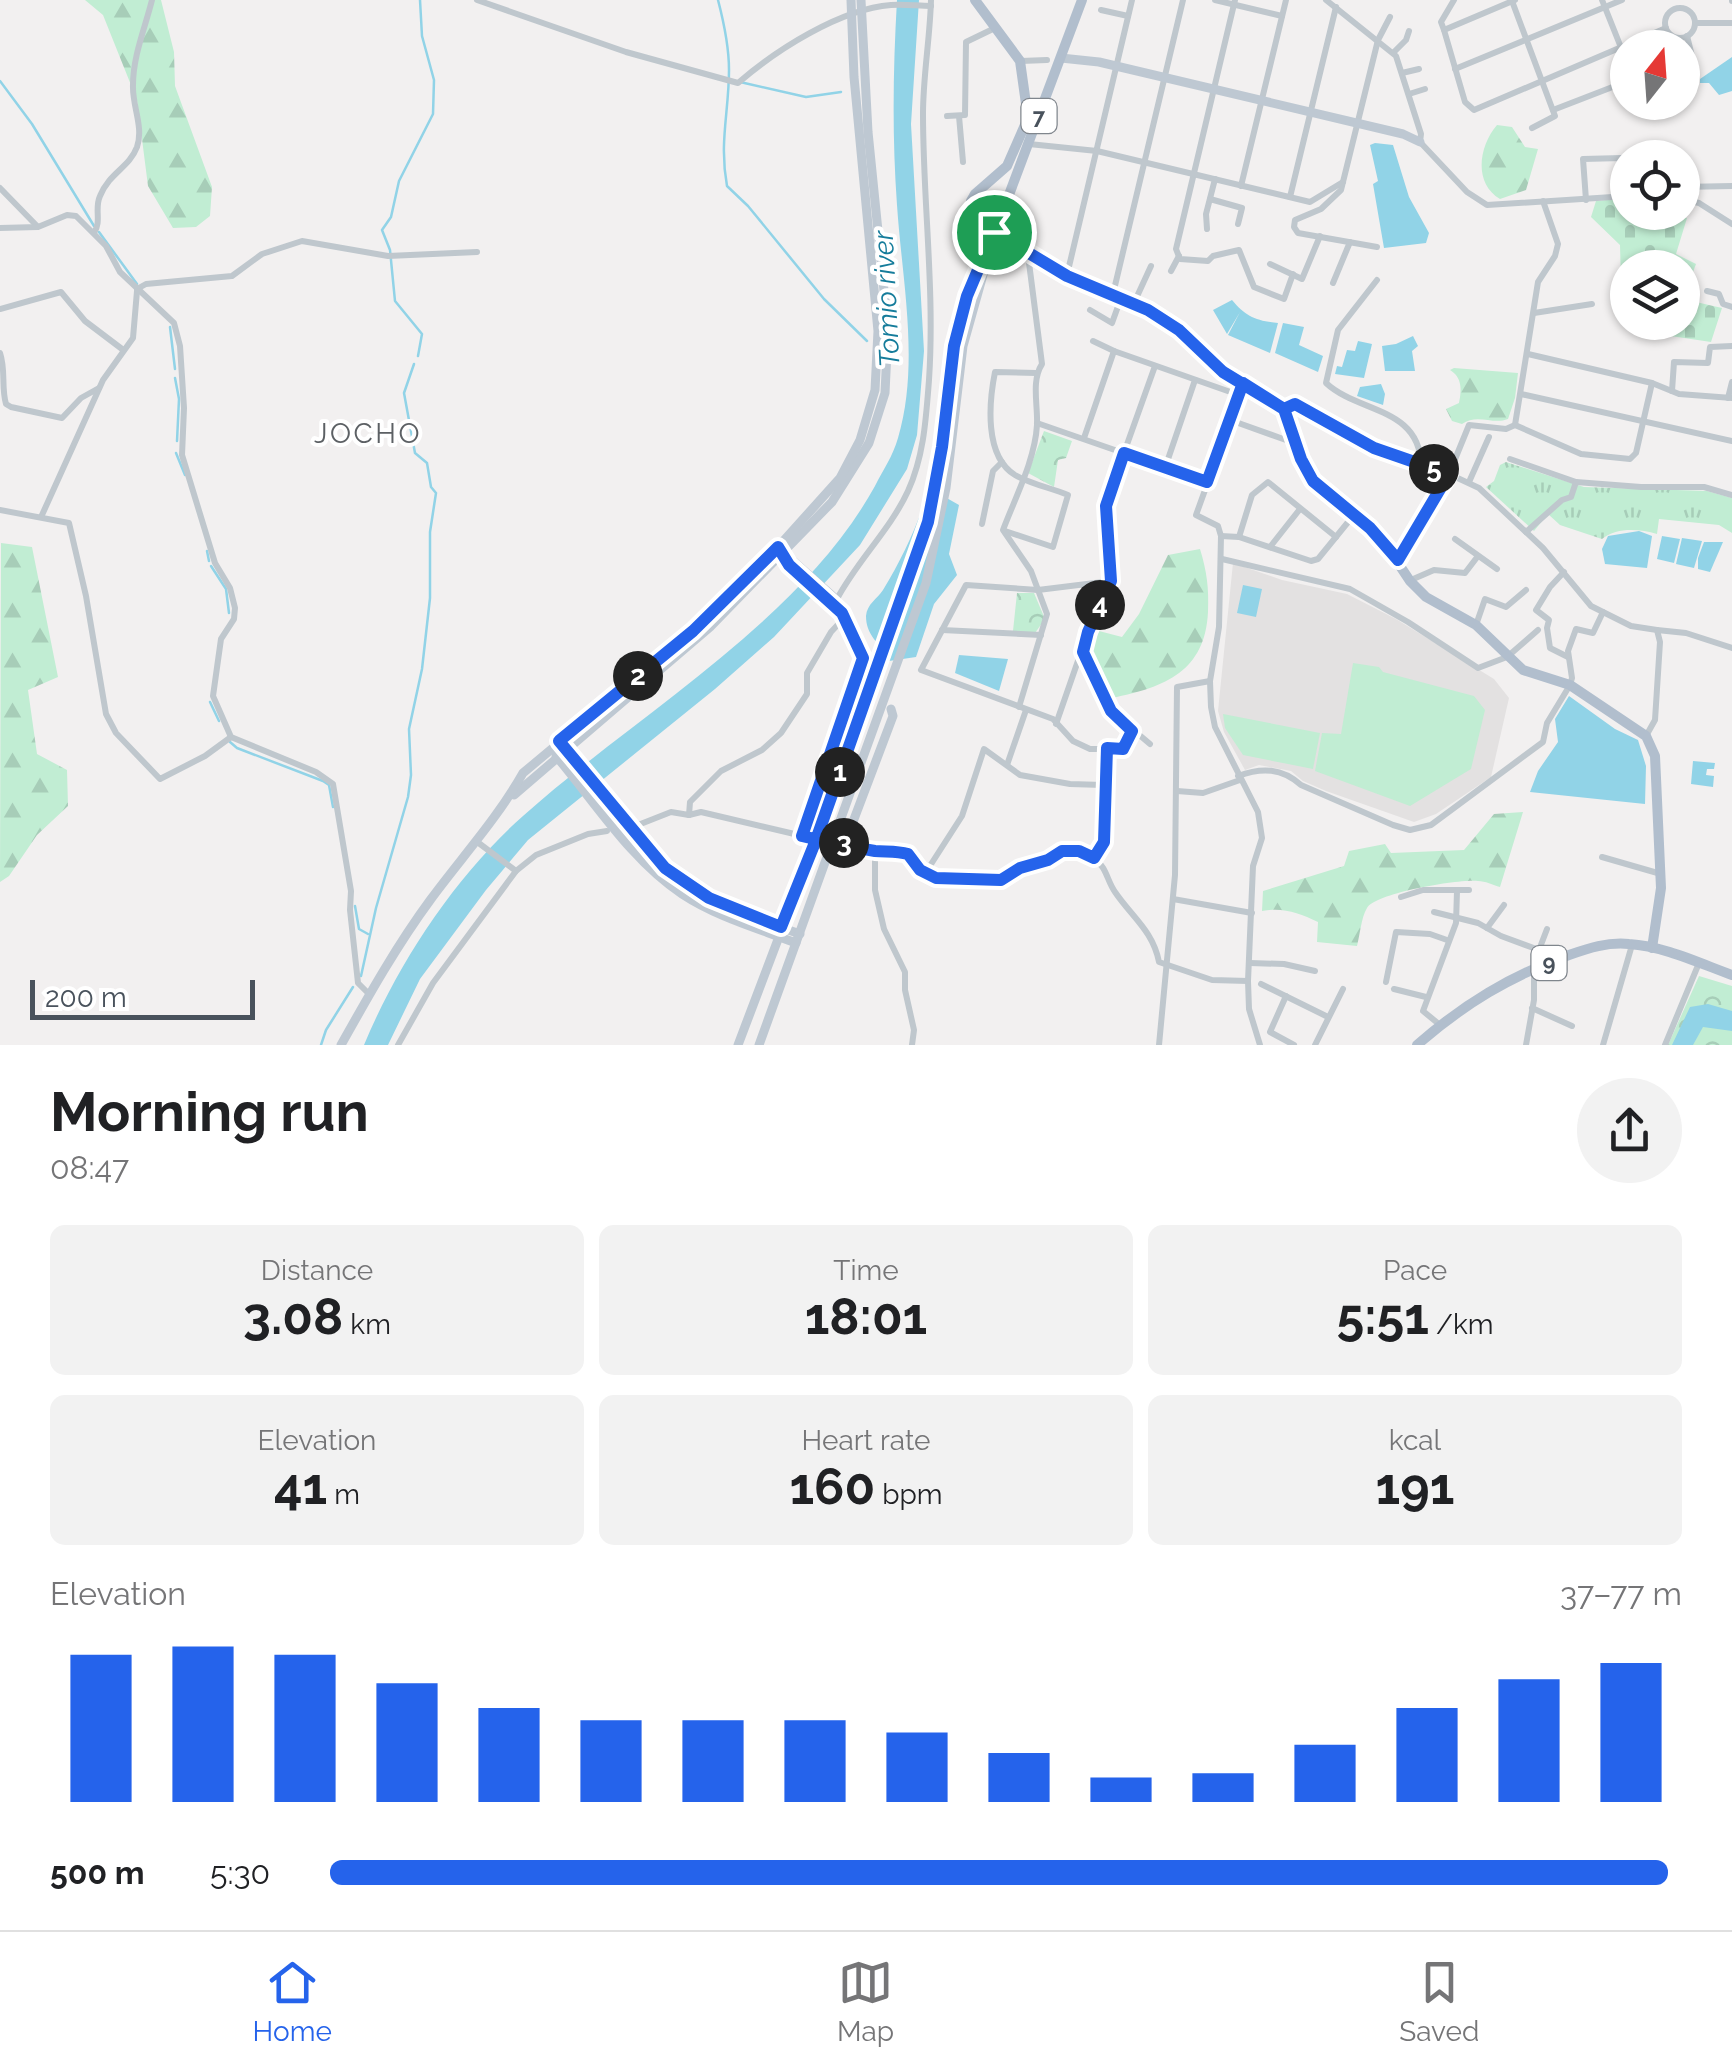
<!DOCTYPE html>
<meta charset="utf-8">
<style>
:root{--surface:#fff;--page:#f2f2f2;--text:#202124;--muted:#757577;--line:#e0e0e0;--accent:#2563eb}
body{margin:0;font-family:Raleway,sans-serif;background:var(--page);color:var(--text);height:100vh;display:flex;flex-direction:column;font-size:38px;white-space:nowrap}
*{box-sizing:border-box;margin:0}
p{font-size:32px;color:var(--muted)}
.icon{flex:none;width:55px;height:55px;fill:none;stroke:currentColor;stroke-width:2;stroke-linecap:round;stroke-linejoin:round}
.map{position:relative;height:1045px;overflow:hidden}
.drawer{display:flex;flex-direction:column;background:var(--surface);flex:1}
.drawer>*{flex:none}
.needle{width:65px;rotate:17deg}
.fabs{position:absolute;left:1610px;top:30px;display:grid;gap:20px}
.fabs a{display:grid;place-items:center;width:90px;height:90px;border-radius:50%;background:var(--surface);box-shadow:0 2px 8px #0004;font-size:50px}
.scale{position:absolute;left:30px;bottom:25px;width:225px;box-sizing:border-box;padding-left:10px;border:5px solid #49525c;border-top:0;font-size:28px;line-height:35px;white-space:nowrap;color:#49525c;-webkit-text-stroke:8px #fff;paint-order:stroke}
.pin{position:absolute;display:grid;place-items:center;width:85px;height:85px;color:#fff;margin:-42px;border:5px solid #fff;border-radius:50%;box-shadow:0 2px 10px #0007}
.km{position:absolute;width:50px;height:50px;margin:-25px;border-radius:50%;background:#222;color:#fff;font-size:28px;line-height:50px;text-align:center}
.round{display:grid;place-items:center;flex:none;width:105px;height:105px;border-radius:52px;background:var(--page)}
.headline{display:flex;align-items:center;justify-content:space-between;height:170px;padding:0 50px}
h1{font-size:55px;font-weight:700;line-height:75px}
.figures{display:grid;grid-template-columns:repeat(3,1fr);gap:15px;height:170px;padding:10px 50px}
.figures div{display:grid;align-content:center;border-radius:15px;background:var(--page);text-align:center}
.figures b{font-size:50px;font-weight:700}
.figures small{font-size:28px;font-weight:400}
.figures p{font-size:28px}
.chart{height:280px;padding:20px 50px}
.chart p{display:flex;justify-content:space-between}
.chart svg{width:100%;height:180px;margin-top:10px;stroke:var(--accent);stroke-width:6}
ul{padding:0 50px;list-style:none;font-size:32px}
li{display:grid;grid-template-columns:160px 120px 1fr;align-items:center;height:75px}
li i{height:25px;border-radius:12px;background:var(--accent)}
.tab-bar{display:flex;justify-content:space-around;align-items:center;height:140px;border-top:2px solid var(--line);background:var(--surface);font-size:28px;color:var(--muted)}
.tab-bar a{display:grid;justify-items:center;gap:5px}
.tab-bar .current{color:var(--accent)}
.map>svg:first-child{display:block}
</style>
<div class="map">
<svg width="1732" height="1045" viewBox="0 0 1732 1045">
<defs>
<pattern id="grass-tufts" width="24" height="20" patternUnits="userSpaceOnUse" patternTransform="scale(2.5)"><rect width="24" height="20" fill="#c1edd3"/><path d="M3 7l-1-3M5 7V3M7 7l1-3M15 17l-1-3M17 17v-4M19 17l1-3" fill="none" stroke="#a7cdb8"/></pattern>
<pattern id="forest-firs" width="22" height="20" patternUnits="userSpaceOnUse" patternTransform="scale(2.5)"><rect width="22" height="20" fill="#c1edd3"/><path d="M5 1l3.5 6h-7zM16 11l3.5 6h-7z" fill="#a7cdb8"/></pattern>
<pattern id="cemetery-stones" width="16" height="16" patternUnits="userSpaceOnUse" patternTransform="scale(2.5)"><rect width="16" height="16" fill="#c1edd3"/><path d="M2 7V4a2 2 0 0 1 4 0v3zM10 15v-3a2 2 0 0 1 4 0v3z" fill="#a7cdb8"/></pattern>
<pattern id="park-crowns" width="20" height="18" patternUnits="userSpaceOnUse" patternTransform="scale(2.5)"><rect width="20" height="18" fill="#c1edd3"/><path d="M2 6a3 3 0 1 1 6 0M12 15a3 3 0 1 1 6 0" fill="none" stroke="#a7cdb8"/></pattern>
</defs>
<rect width="100%" height="100%" fill="#f2f0f0"/>
<path fill="#e3e1e1" d="M1233,563L1282,580L1347,594L1396,619L1494,679L1509,698L1491,777L1436,814L1414,822L1326,791L1303,781L1291,771L1259,765L1245,770L1224,732L1218,711Z"/>
<path fill="url(#grass-tufts)" d="M1506,462L1584,487L1707,491L1732,498V533L1719,525L1659,519L1657,534C1639,529 1617,527 1602,539L1560,525L1548,514L1534,531L1486,487L1494,481L1500,465Z"/>
<g fill="url(#forest-firs)">
<path d="M85,0H161L174,52L175,86L212,187L210,216L196,227L173,228L148,186L137,100L103,15Z"/>
<path d="M1497,125L1512,127L1525,147L1538,149L1526,190L1500,199C1473,183 1479,146 1497,125Z"/>
<path d="M1454,368L1518,373L1515,398L1508,419C1493,425 1477,413 1462,424L1452,421L1446,409L1459,403C1462,390 1462,377 1450,370Z"/>
<path d="M1,543L32,547L58,677L28,690L37,754L67,770L68,806L37,835L9,876L0,882Z"/>
<path d="M1200,549C1207,572 1209,588 1208,612C1205,671 1166,687 1112,698L1091,651L1099,631L1122,637L1139,614L1168,555Z"/>
<path d="M1523,812L1500,887C1493,885 1485,881 1478,881C1458,879 1376,893 1367,908C1361,918 1360,935 1357,946L1317,942L1318,922C1299,913 1283,907 1262,911L1263,891L1344,866L1349,851L1385,844L1391,853L1464,850L1494,814Z"/>
</g>
<path fill="url(#cemetery-stones)" d="M1627,198L1628,212L1687,218L1676,254L1696,264L1683,299L1722,308L1711,342L1664,335L1638,323L1682,322V268H1628L1627,297L1621,282L1620,245L1591,217L1596,201Z"/>
<g fill="url(#park-crowns)">
<path d="M1044,431L1072,441L1066,458L1058,460L1054,487L1028,473Z"/>
<path d="M1017,593H1034L1045,619L1035,633L1013,631Z"/>
<path d="M1699,976L1732,986V1045H1668Z"/>
</g>
<g fill="#c1edd3">
<path d="M1353,663L1379,667L1383,672L1474,696L1485,710L1471,769L1410,806L1315,771L1322,733L1341,734Z"/>
<path d="M1223,714L1320,733L1313,769L1243,755L1225,728Z"/>
</g>
<g fill="#91d3e7">
<path d="M897,0H919L911,124L924,351L917,435L907,469L860,545L774,637L715,689L528,840L486,890L420,979L388,1045H364C398,963 456,875 523,816C637,714 800,622 875,486C883,470 893,456 898,438C920,363 902,281 897,205C892,136 893,69 897,0Z"/>
<path d="M1732,57V91L1719,95L1709,83H1700V79Z"/>
<path d="M1375,143L1393,145L1409,197L1429,233L1426,243L1384,248L1373,184L1378,181L1370,145Z"/>
<path d="M1232,300C1245,316 1256,321 1278,323L1270,353L1228,335L1240,312L1227,334L1213,310Z"/>
<path d="M1283,323L1304,327L1299,345L1323,356L1318,372L1275,353Z"/>
<path d="M1413,336L1418,346L1412,351L1415,371H1385L1382,346L1396,344Z"/>
<path d="M1358,341L1372,344L1364,378L1335,374L1337,366L1342,367L1347,350L1355,351Z"/>
<path d="M1381,384L1385,394L1383,405L1357,396L1360,387Z"/>
<path d="M929,488L959,505L949,554L957,575L934,604L916,657L889,661L891,655C878,645 866,634 866,616C867,604 877,599 883,590C903,557 918,525 929,488Z"/>
<path d="M1639,531L1652,536L1647,568L1605,564L1602,549L1608,536Z"/>
<path d="M1662,536L1680,539L1674,563L1657,559Z"/>
<path d="M1682,538L1702,541L1694,568L1676,564Z"/>
<path d="M1704,542H1723L1710,572L1698,569V558Z"/>
<path d="M1243,585L1262,589L1256,617L1237,613Z"/>
<path d="M959,655L1008,659L999,691L955,673Z"/>
<path d="M1569,696L1615,729L1638,740L1646,766L1645,804L1530,792L1538,771L1558,742L1555,719Z"/>
<path d="M1693,761L1715,763L1714,769H1707L1706,775L1714,776L1713,787L1691,784Z"/>
<path d="M1708,1004L1732,1011V1031L1703,1027L1693,1045H1672L1690,1007Z"/>
</g>
<g fill="none" stroke-linecap="round" stroke-linejoin="round">
<g stroke="#91d3e7" stroke-width="2.5">
<path d="M718,0C724,23 729,46 729,70C729,112 719,142 727,186L748,206L824,299L867,341"/>
<path d="M0,81L32,124L94,226"/>
<path d="M740,82L806,97L841,92"/>
<path d="M99,232L137,284"/>
<path d="M170,327L175,369"/>
<path d="M418,356L422,334L395,301L390,250L382,230L391,217L399,181L433,114L434,80L422,36L420,0"/>
<path d="M175,378L179,399L177,441"/>
<path d="M176,453L185,475"/>
<path d="M207,551L209,561"/>
<path d="M211,566L226,589L229,613"/>
<path d="M210,702L219,721"/>
<path d="M230,742L237,748L323,781L329,785L333,807"/>
<path d="M355,906L359,929L368,934"/>
<path d="M361,976L376,908L408,797L411,775L409,729L422,669L430,598V532L436,493L431,487L427,463L415,453L404,393L414,364"/>
<path d="M321,1045L326,1030L353,987"/>
</g>
<g stroke="#bfc7cd" stroke-width="6">
<path d="M477,0L626,52L738,83C776,50 840,9 891,5C904,4 918,6 931,6"/>
<path d="M1215,0L1282,16"/>
<path d="M1235,0L1176,249L1180,259L1208,261L1213,256L1239,250L1254,287L1284,299L1293,274"/>
<path d="M1326,0L1396,56L1421,134L1420,142L1467,192L1487,205L1628,196"/>
<path d="M1515,0L1444,30L1465,102L1474,110L1666,28"/>
<path d="M1602,0L1628,65"/>
<path d="M1732,0V1"/>
<path d="M1512,1L1555,116L1532,128"/>
<circle cx="1680" cy="23" r="15"/>
<path d="M1101,10L1128,16"/>
<path d="M1695,23H1732"/>
<path d="M1444,30L1441,22L1454,0"/>
<path d="M1393,53L1406,40L1409,31"/>
<path d="M1021,61L1047,60"/>
<path d="M1682,64L1693,60L1687,36"/>
<path d="M1455,69L1622,0"/>
<path d="M1402,73L1419,69"/>
<path d="M1409,94L1425,89"/>
<path d="M1553,110L1628,81"/>
<path d="M947,116L965,115L966,42L995,28"/>
<path d="M959,116L963,162"/>
<path d="M1029,144L1097,151L1310,202L1343,182"/>
<path d="M1241,186L1286,0"/>
<path d="M1682,187L1732,186"/>
<path d="M0,188L37,226"/>
<path d="M1290,197L1336,7"/>
<path d="M1210,199L1242,208L1238,224"/>
<path d="M1682,199L1699,203L1732,224"/>
<path d="M1586,200L1583,159L1622,158L1626,196"/>
<path d="M0,228L38,227L67,215L76,216L106,246L120,272L174,323L180,346L184,408L182,455L215,563L230,588L235,608L234,619L221,639L213,696L231,737L316,772L333,784L351,891L350,910L358,983L369,994"/>
<path d="M1207,229L1206,214L1215,179"/>
<path d="M94,233C102,221 94,209 100,196C110,172 129,168 137,147C144,127 132,106 133,85C133,56 145,28 152,0"/>
<path d="M1377,247L1298,233L1294,227L1295,220L1321,209L1341,190L1378,40L1390,17"/>
<path d="M1270,264L1302,279L1320,236"/>
<path d="M1171,271L1179,256"/>
<path d="M1067,275L1132,0"/>
<path d="M1377,280L1338,330L1326,383C1358,413 1420,407 1421,465"/>
<path d="M1333,283L1350,242"/>
<path d="M137,289L146,284L232,276L262,254L302,241L388,256L477,252"/>
<path d="M1707,291L1719,294L1723,304L1732,307"/>
<path d="M1113,294L1183,0"/>
<path d="M1134,303L1151,266"/>
<path d="M0,309L61,292L85,321L122,349"/>
<path d="M1090,310L1112,323L1121,298"/>
<path d="M1534,313L1592,304"/>
<path d="M1093,341L1114,351"/>
<path d="M0,353C6,371 1,387 6,404L11,407L62,418L81,398L99,388"/>
<path d="M1528,354L1652,383L1679,394L1732,398"/>
<path d="M1243,385L1196,515L1218,526L1221,536L1219,627L1210,681L1211,707L1215,727L1258,812L1262,838L1253,866L1248,981L1249,1009L1260,1045"/>
<path d="M1672,391L1674,362L1708,363L1710,347L1732,346"/>
<path d="M1521,394L1732,441"/>
<path d="M1728,398L1732,382"/>
<path d="M1284,409L1295,404L1373,449L1449,474L1479,488L1543,548L1591,606L1631,626L1657,630L1660,642L1655,720L1646,736"/>
<path d="M1230,420L1286,440H1295"/>
<path d="M1037,423L1207,482"/>
<path d="M1515,425L1538,282L1555,256L1558,244L1543,201"/>
<path d="M1084,438L1114,351L1239,395"/>
<path d="M1510,459L1576,482"/>
<path d="M1165,468L1195,380"/>
<path d="M1469,482L1489,437"/>
<path d="M0,510L69,523L86,596L106,714L116,733L160,779L205,756L231,737"/>
<path d="M42,515L103,380L133,338L137,291"/>
<path d="M982,524L993,471L1002,462"/>
<path d="M1005,531L1053,547L1068,495C1051,488 1031,484 1015,475C984,456 989,402 995,372L1036,373"/>
<path d="M1526,532L1562,500L1571,497L1576,482L1641,487H1704L1732,495"/>
<path d="M1221,536L1239,537L1311,561L1318,559L1353,516"/>
<path d="M1239,537L1252,495L1268,482L1336,537"/>
<path d="M1455,539L1497,569"/>
<path d="M1270,547L1300,509"/>
<path d="M1222,559L1350,589L1408,622L1478,668L1507,657L1538,630"/>
<path d="M1398,560L1449,474L1469,425L1506,429L1515,425L1581,454L1630,459L1636,453L1652,383"/>
<path d="M1564,572L1550,587L1536,610L1549,620L1547,628L1550,648L1568,657"/>
<path d="M1411,580L1434,570L1465,573L1478,556"/>
<path d="M1111,581L1038,590L966,585L921,670L1053,719L1073,741L1090,749H1123L1132,731"/>
<path d="M837,599C857,561 890,530 908,491C924,456 926,418 929,380C935,290 923,203 923,114C923,76 930,38 931,0"/>
<path d="M1476,625L1485,599L1506,607L1526,590"/>
<path d="M942,630L1041,635"/>
<path d="M1657,630L1686,633L1732,648"/>
<path d="M1083,654L1111,711L1150,744"/>
<path d="M1019,707L1047,614L1031,571L1003,530C1015,498 1035,460 1037,425C1038,405 1031,381 1042,364L1028,255"/>
<path d="M1056,724L1088,632L1111,581L1105,506L1155,366"/>
<path d="M1007,765L1026,710"/>
<path d="M1238,776C1262,767 1282,768 1301,785L1393,825L1410,830L1431,825L1543,742L1547,723L1570,685L1572,678L1568,651L1576,629L1593,633L1603,612"/>
<path d="M1177,791L1203,793L1240,780"/>
<path d="M689,815L690,802L721,771L762,750L781,733L807,694V673L831,632L844,618"/>
<path d="M638,825L671,812L689,815L701,812L803,836"/>
<path d="M476,841L516,871"/>
<path d="M845,843L908,854C914,859 917,867 922,871C934,880 991,884 1004,878C1030,866 1069,839 1095,859C1107,868 1107,881 1115,892C1132,917 1153,931 1159,962L1212,980L1248,981"/>
<path d="M875,851V890L884,929L905,972V990L914,1030L912,1045"/>
<path d="M1602,857L1661,874"/>
<path d="M1094,858L1104,842L1102,824L1106,806L1103,785L1107,748"/>
<path d="M926,872L962,816L984,749L1020,775L1070,784L1103,785"/>
<path d="M1401,897L1423,890H1469"/>
<path d="M1173,899L1252,913"/>
<path d="M1434,912L1478,923L1501,936L1539,950L1550,962"/>
<path d="M1487,928L1504,905"/>
<path d="M1539,950L1547,929"/>
<path d="M1250,963L1284,964L1315,971"/>
<path d="M1386,982L1396,932L1430,934L1447,940"/>
<path d="M1261,984L1328,1017"/>
<path d="M1394,989L1426,997"/>
<path d="M1286,996L1270,1032L1294,1045"/>
<path d="M1532,1008L1572,1026"/>
<path d="M1440,1025L1423,1011L1456,923L1457,891"/>
<path d="M398,1045L433,983L516,871L536,855L588,834L607,831"/>
<path d="M1159,1045L1175,875L1177,687L1210,681"/>
<path d="M1315,1045L1343,989"/>
<path d="M1526,1045L1534,1000V969"/>
<path d="M1603,1045L1632,945"/>
<path d="M1665,1045L1699,963"/>
</g>
<g stroke="#bec8d2" stroke-width="9">
<path d="M1061,58L1099,62L1403,134L1420,142"/>
<path d="M782,551L836,599L863,658L803,836L832,844L845,843L893,716L891,709"/>
<path d="M785,555L789,565L840,611"/>
<path d="M564,747C604,800 647,863 707,897C735,913 769,923 800,934"/>
<path d="M556,756C595,802 631,860 682,894C717,917 757,928 796,943"/>
<path d="M514,795L710,627L832,502L869,443L885,393L888,330L868,132L861,0"/>
<path d="M341,1045C369,995 397,945 431,899C462,857 497,819 523,773L693,631L778,547L840,478L860,440L875,390L878,331L854,77L851,0"/>
<path d="M738,1045L816,839L928,522L942,447L954,346L967,296L995,232"/>
<path d="M759,1045L926,583L946,488L963,346L986,264"/>
</g>
<g stroke="#b1becd" stroke-width="10">
<path d="M975,0L1020,61L1028,118L1007,166L975,194L971,201L973,214L982,225L1046,264L1148,310L1179,330L1223,371L1284,409L1301,459L1313,481L1384,542L1410,581L1426,597L1476,625L1523,670L1570,685L1646,736L1655,756L1661,888L1652,948"/>
<path d="M995,232L1082,0"/>
<path d="M1417,1045C1464,1004 1510,976 1569,955C1589,948 1607,942 1629,944C1663,946 1699,963 1732,975"/>
</g>
</g>
<g fill="none" stroke-linecap="round" stroke-linejoin="round">
<g stroke="#fff" stroke-width="20">
<path id="route" d="M994,232L967,296L954,346L942,447L928,522L816,840L781,927L709,898L665,868L559,741L693,631L778,547L789,565L842,613L863,658L802,836C827,842 851,847 875,851C886,852 897,851 908,854L920,870L936,878L1001,880L1020,868L1048,860L1062,851H1079L1094,858L1104,842L1107,748L1123,749L1132,731L1111,711L1083,652L1088,632L1111,581L1106,506L1124,453L1207,482L1243,383L1284,409L1295,404L1374,448L1449,474L1398,560L1370,528L1313,481L1301,459L1284,409L1223,372L1179,330L1148,310L1067,276L994,232"/>
</g>
<use href="#route" stroke="#2563eb" stroke-width="12"/>
</g>
<g text-anchor="middle" stroke-width="8" stroke-linejoin="round" paint-order="stroke">
<g fill="#fff" stroke="#80868d" stroke-width="2.5">
<rect x="1021.5" y="99" width="35" height="34" rx="8"/>
<rect x="1531.5" y="946" width="35" height="34" rx="8"/>
</g>
<g font-size="22" font-weight="bold" fill="#49525c">
<text x="1039" y="124">7</text>
<text x="1549" y="971">9</text>
</g>
<g font-size="28" font-style="italic" fill="#157c9b" stroke="#fff">
<text transform="translate(886 299) rotate(-93)" y="10">Tomio river</text>
</g>
<g font-size="28" letter-spacing="2.5" fill="#5c6064" stroke="#fff">
<text x="368" y="443">JOCHO</text>
</g>
</g>
</svg>
<div class="fabs">
<a><svg class="needle" viewBox="-14 -14 28 28"><path d="M0-13l5 13h-10z" fill="#e53935"/><path d="M0 13l5-13h-10z" fill="#757577"/></svg></a>
<a><svg class="icon" aria-label="locate" viewBox="0 0 24 24"><circle cx="12" cy="12" r="6"/><path d="M12 2v4M12 18v4M2 12h4M18 12h4"/></svg></a>
<a><svg class="icon" aria-label="layers" viewBox="0 0 24 24"><path d="M12 4l9 5-9 5-9-5zM3 14l9 5 9-5"/></svg></a>
</div>
<div class="scale">200 m</div>
<div class="pin" style="left:994px;top:232px;background:#1e9e55"><svg class="icon" aria-label="arrive" viewBox="0 0 24 24"><path d="M6 21V4h12l-3 4 3 4H6"/></svg></div>
<b class="km" style="left:840px;top:772px">1</b>
<b class="km" style="left:638px;top:676px">2</b>
<b class="km" style="left:844px;top:843px">3</b>
<b class="km" style="left:1100px;top:605px">4</b>
<b class="km" style="left:1434px;top:469px">5</b>
</div>
<section class="drawer">
<div class="headline"><div><h1>Morning run</h1><p>08:47</p></div><a class="round"><svg class="icon" aria-label="share" viewBox="0 0 24 24"><path d="M12 15V3M7 8l5-5 5 5M5 13v7h14v-7"/></svg></a></div>
<div class="figures">
<div><p>Distance</p><b>3.08<small> km</small></b></div>
<div><p>Time</p><b>18:01</b></div>
<div><p>Pace</p><b>5:51<small> /km</small></b></div>
</div>
<div class="figures">
<div><p>Elevation</p><b>41<small> m</small></b></div>
<div><p>Heart rate</p><b>160<small> bpm</small></b></div>
<div><p>kcal</p><b>191</b></div>
</div>
<div class="chart"><p><span>Elevation</span>37–77 m</p>
<svg viewBox="0 0 160 44" preserveAspectRatio="none"><path d="M5 44V8M15 44V6M25 44V8M35 44V15M45 44V21M55 44V24M65 44V24M75 44V24M85 44V27M95 44V32M105 44V38M115 44V37M125 44V30M135 44V21M145 44V14M155 44V10"/></svg>
</div>
<ul>
<li><b>500 m</b>5:30<i style="width:99%"></i></li>
</ul>
</section>
<nav class="tab-bar">
<a class="current"><svg class="icon" aria-label="home" viewBox="0 0 24 24"><path d="M3 11l9-7 9 7M6 9v11h12V9"/></svg>Home</a>
<a><svg class="icon" aria-label="map" viewBox="0 0 24 24"><path d="M3 6l6-2 6 2 6-2v14l-6 2-6-2-6 2zM9 4v14M15 6v14"/></svg>Map</a>
<a><svg class="icon" aria-label="saved" viewBox="0 0 24 24"><path d="M7 4h10v16l-5-4-5 4z"/></svg>Saved</a>
</nav>
